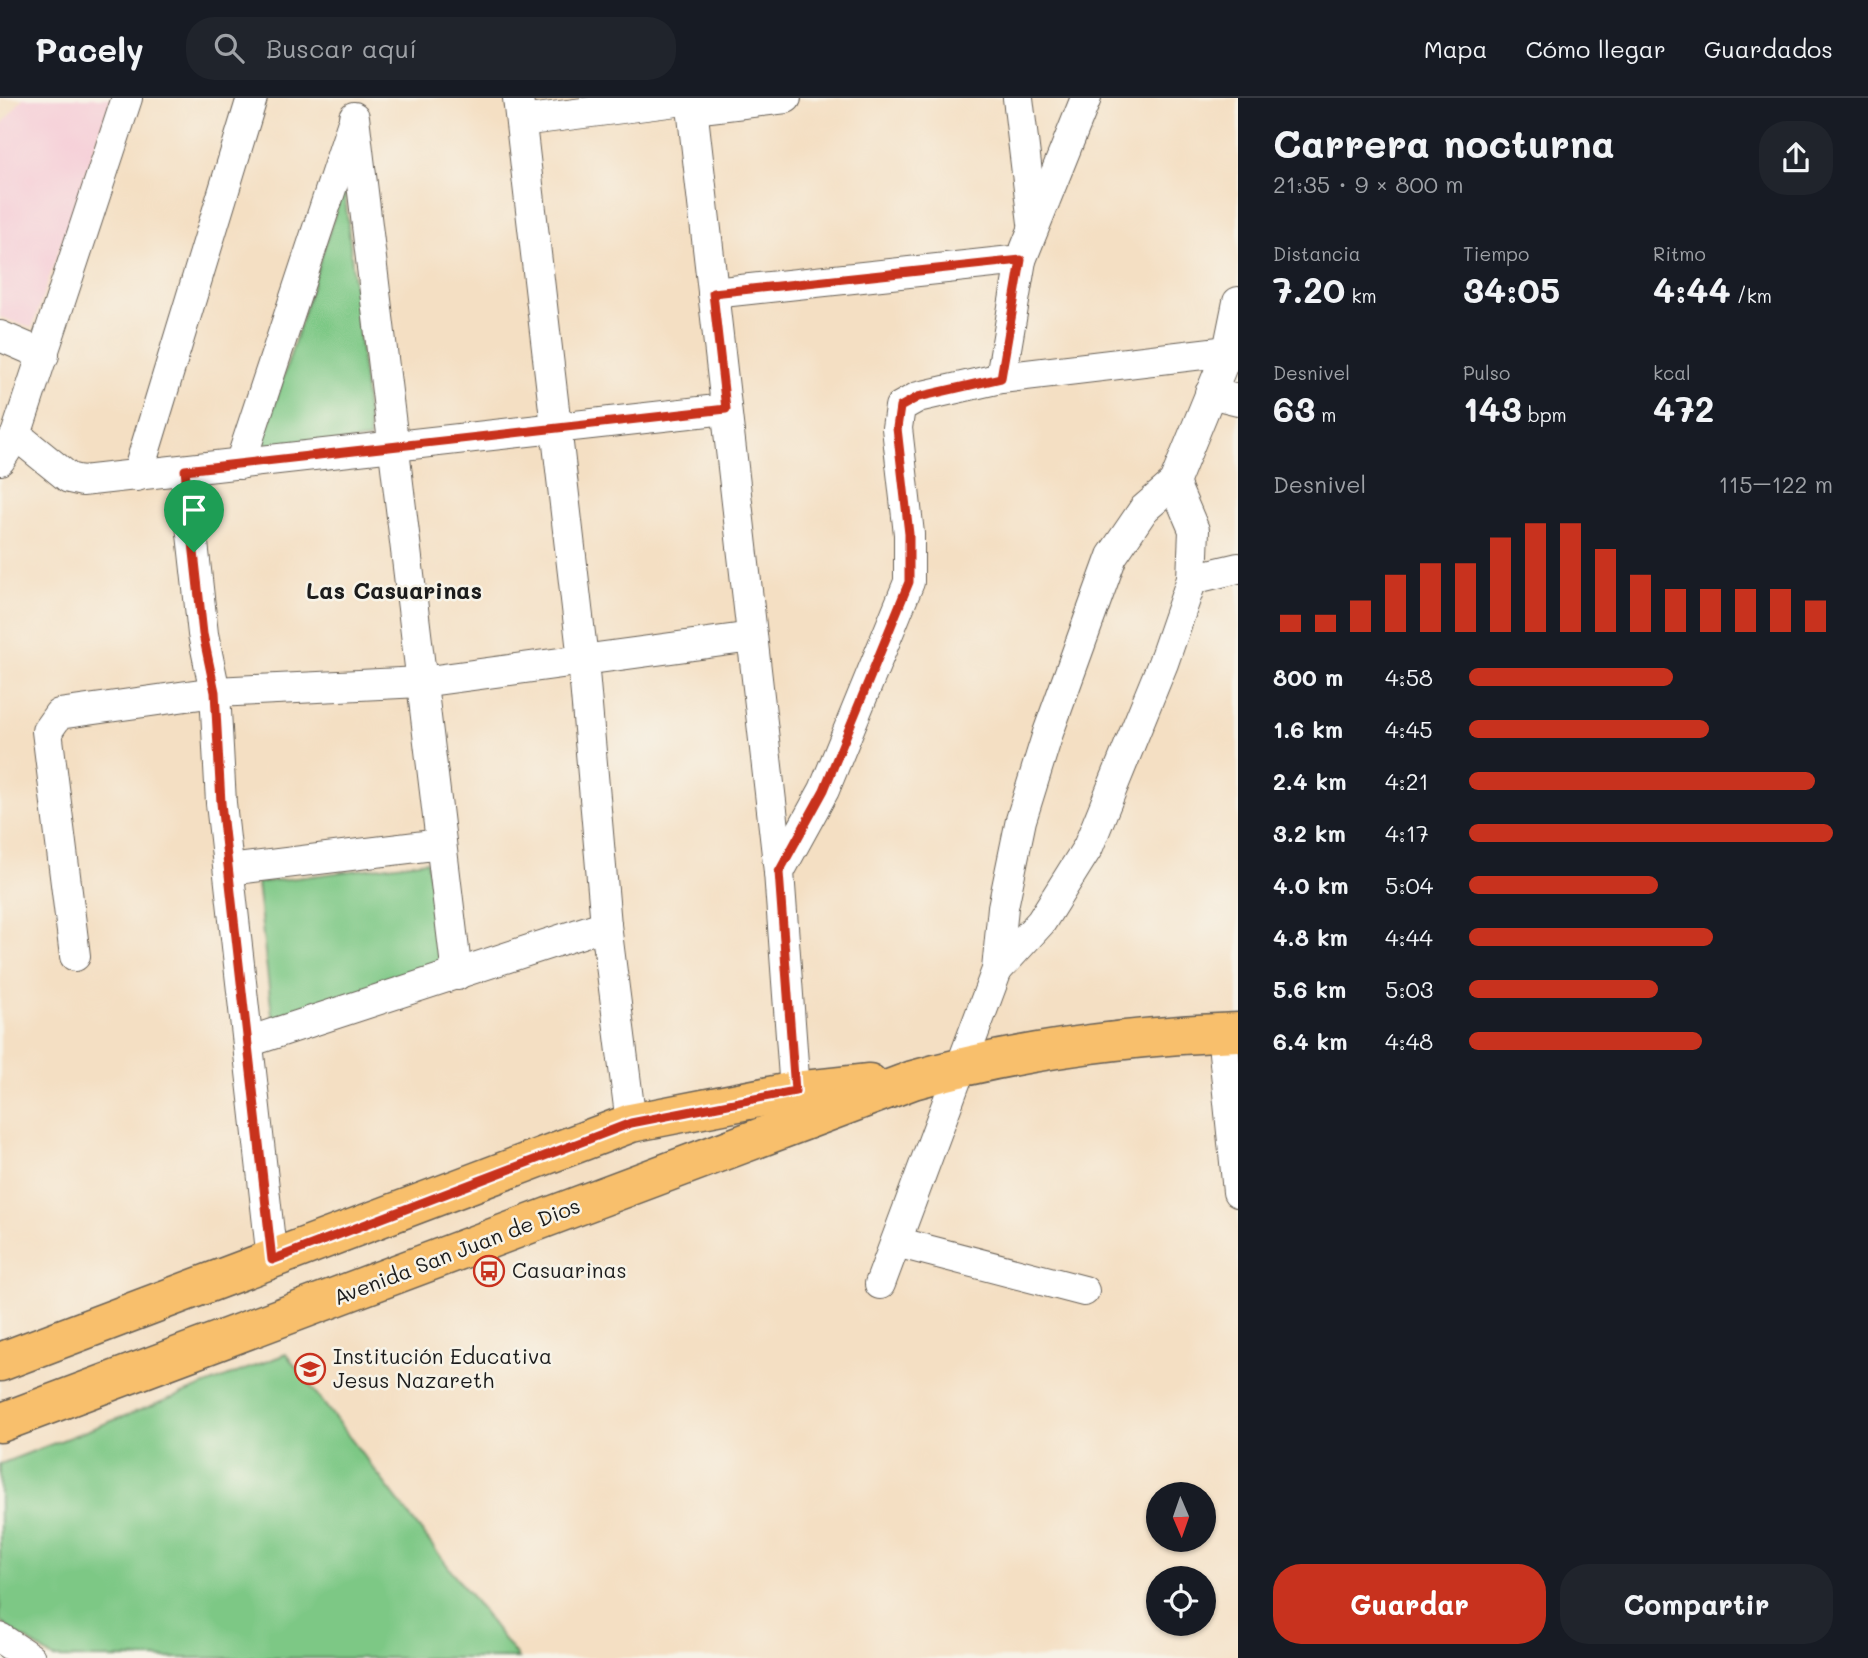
<!DOCTYPE html>
<html lang="es">
<meta charset="utf-8">
<style>
:root{--surface:#171b24;--page:#20242c;--text:#f1f3f6;--muted:#9ea1a6;--line:#363941;--accent:#c8321e}
body{margin:0;font-family:Mali,sans-serif;background:var(--page);color:var(--text);height:100vh;display:flex;flex-direction:column;font-size:26px;white-space:nowrap}
*{box-sizing:border-box;margin:0}
p{font-size:23px;color:var(--muted)}
.icon{flex:none;width:38px;height:38px;fill:none;stroke:currentColor;stroke-width:2;stroke-linecap:round;stroke-linejoin:round}
.map{position:relative;flex:1;overflow:hidden}
.drawer{display:flex;flex-direction:column;background:var(--surface);width:630px}
.drawer>*{flex:none}
.needle{width:46px;rotate:178deg}
.controls{position:absolute;left:1146px;top:1384px;display:grid;gap:14px}
.controls a{display:grid;place-items:center;width:70px;height:70px;border-radius:50%;background:var(--surface);box-shadow:0 2px 5px #0004;font-size:35px}
.pin{position:absolute;display:grid;place-items:center;width:60px;height:60px;color:#fff;margin:-72px -30px;border-radius:50% 50% 50% 0;rotate:-45deg;box-shadow:0 0 7px #0007}
.pin .icon{rotate:45deg}
.round{display:grid;place-items:center;flex:none;width:74px;height:74px;border-radius:28px;background:var(--page)}
.head{display:flex;align-items:center;justify-content:space-between;height:119px;padding:0 35px}
h1{font-size:38px;font-weight:700;line-height:52px}
.stats{display:grid;grid-template-columns:repeat(3,1fr);gap:10px;height:119px;padding:7px 35px}
.stats div{display:grid;align-content:center}
.stats b{font-size:35px;font-weight:700}
.stats small{font-size:19px;font-weight:400}
.stats p{font-size:19px}
.chart{height:196px;padding:14px 35px}
.chart p{display:flex;justify-content:space-between}
.chart svg{width:100%;height:126px;margin-top:7px;stroke:var(--accent);stroke-width:6}
.button{display:flex;gap:14px;margin-top:auto;padding:14px 35px}
.button a{flex:1;height:80px;border-radius:28px;background:var(--accent);color:#fff;font-size:28px;font-weight:700;line-height:80px;text-align:center}
.button a+a{background:var(--page);color:var(--text)}
ul{padding:0 35px;list-style:none;font-size:23px}
li{display:grid;grid-template-columns:112px 84px 1fr;align-items:center;height:52px}
li i{height:18px;border-radius:9px;background:var(--accent)}
header{display:flex;align-items:center;gap:42px;box-sizing:border-box;height:98px;padding:0 35px;background:var(--surface);border-bottom:2px solid var(--line)}
header strong{font-size:33px}
nav{display:flex;gap:38px;margin-inline-start:auto;font-size:24px}
.search{width:490px;height:63px;background:var(--page);display:flex;align-items:center;gap:18px;box-sizing:border-box;padding:0 24px;border-radius:28px;color:var(--muted);font-size:26px}
main{display:flex;flex:1;min-height:0}
.map>svg:first-child{display:block}
</style>
<header>
<strong>Pacely</strong>
<div class="search"><svg class="icon" aria-label="search" viewBox="0 0 24 24"><circle cx="10" cy="10" r="6"/><path d="M15 15l6 6"/></svg>Buscar aquí</div>
<nav><a>Mapa</a><a>Cómo llegar</a><a>Guardados</a></nav>
</header>
<main>
<div class="map">
<svg width="1238" height="1560" viewBox="0 0 1238 1560">
<rect width="100%" height="100%" fill="#f7f3e8"/>
<filter id="ink" filterUnits="userSpaceOnUse"><feTurbulence type="fractalNoise" baseFrequency=".0143" numOctaves="2"/><feDisplacementMap in="SourceGraphic" scale="14" xChannelSelector="R" yChannelSelector="G"/><feConvolveMatrix kernelMatrix="1 2 1 2 8 2 1 2 1" color-interpolation-filters="sRGB"/></filter>
<filter id="wash" filterUnits="userSpaceOnUse"><feTurbulence type="fractalNoise" baseFrequency=".00686" numOctaves="4" result="noise"/><feDisplacementMap in="SourceGraphic" scale="28" xChannelSelector="R" yChannelSelector="G"/><feGaussianBlur stdDeviation="1.57" result="paint"/><feColorMatrix in="noise" values="0 0 0 0 0 0 0 0 0 0 0 0 0 0 0 0 0 1.4 0 .05"/><feComposite in="paint" operator="in"/></filter>
<g filter="url(#wash)">
<rect width="100%" height="100%" fill="#f4dfc3"/>
<path fill="#f6cfd8" d="M23,0H111L32,230L0,219V29Z"/>
<g fill="#7dc885" stroke="#4c7250" stroke-width="2">
<path d="M344,87L370,341L260,353Z"/>
<path d="M427,763L444,870L273,925L257,785Z"/>
<path d="M286,1256L518,1560H53L0,1524V1366Z"/>
</g>
</g>
<g filter="url(#ink)">
<g fill="none" stroke-linecap="round" stroke-linejoin="round">
<g stroke="#686056" stroke-width="32">
<g id="minor">
<path d="M518,0L583,562L606,827L631,1025"/>
<path d="M691,0L779,774L795,993"/>
<path d="M1018,0L1033,125"/>
<path d="M693,11L786,0"/>
<path d="M354,19L457,877"/>
<path d="M521,23L692,1"/>
<path d="M713,195L1021,162"/>
<path d="M0,238L44,257"/>
<path d="M1001,280L1021,162L1086,0"/>
<path d="M1210,295L1238,302"/>
<path d="M16,337L69,380L82,383L726,311"/>
<path d="M0,362L16,337L127,0"/>
<path d="M240,366L352,27"/>
<path d="M185,372L203,536L215,594L221,705L272,1162"/>
<path d="M137,378L252,0"/>
<path d="M1192,481L1238,470"/>
<path d="M229,772L441,746"/>
<path d="M779,774L824,692L909,484V436L897,330L900,309L918,299L1001,280L1228,253L1236,241"/>
<path d="M75,858L47,633L59,616L215,594L421,584L752,539"/>
<path d="M997,872L1041,824L1088,749L1163,565L1192,481L1194,432L1174,385"/>
<path d="M1222,935L1238,1094"/>
<path d="M248,944L606,827"/>
<path d="M896,1144L1084,1193"/>
<path d="M880,1186L997,872L1003,809L1021,722L1048,635L1112,458L1144,411L1174,385L1228,253L1238,204"/>
<path d="M0,1540L30,1560"/>
</g>
</g>
<g stroke="#686056" stroke-width="41">
<g id="major">
<path d="M0,1264L631,1025L795,993L869,985"/>
<path d="M0,1325L913,982C1019,952 1128,938 1238,934"/>
</g>
</g>
<use href="#minor" stroke="#fff" stroke-width="30"/>
<use href="#major" stroke="#f8bf6c" stroke-width="38"/>
</g>
</g>
<g fill="none" stroke-linecap="round" stroke-linejoin="round" filter="url(#ink)">
<g stroke="#fff" stroke-width="14">
<path id="route" d="M1021,162L1001,280L918,299L900,309L897,330L909,436V484L824,692L779,774L795,993L631,1025L272,1162L221,705L215,594L203,536L185,372L726,311L713,195Z"/>
</g>
<use href="#route" stroke="#c8321e" stroke-width="9"/>
</g>
<defs>
<g id="bus-ring" transform="scale(1.575)"><circle r="9.5" fill="#f7f3e8" stroke="#c8321e" stroke-width="1.5"/><path d="M-5-6H5V4H4V6H2V4H-2V6H-4V4H-5ZM-3.5-4V0h7V-4ZM-3.5 1.2v1.5H-2V1.2ZM2 1.2v1.5H3.5V1.2Z" fill="#c8321e"/></g>
<g id="school-ring" transform="scale(1.575)"><circle r="9.5" fill="#f7f3e8" stroke="#c8321e" stroke-width="1.5"/><path d="M0-5L7-2L0 1L-7-2ZM-4 1L0 2.5L4 1V4Q0 6-4 4Z" fill="#c8321e"/></g>
</defs>
<g fill-rule="evenodd">
<use href="#bus-ring" x="489" y="1173"/>
<use href="#school-ring" x="310" y="1271"/>
</g>
<g text-anchor="middle" stroke-width="5" stroke-linejoin="round" paint-order="stroke">
<g font-size="21" fill="#1c1c1c" stroke="#f7f3e8">
<text transform="translate(457 1154) rotate(-21)" y="7">Avenida San Juan de Dios</text>
</g>
<g font-size="21" fill="#1c1c1c" stroke="#f7f3e8" text-anchor="start">
<text x="512" y="1180">Casuarinas</text>
<text x="333" y="1266">Institución Educativa<tspan x="333" dy="24">Jesus Nazareth</tspan></text>
</g>
<g font-size="23" font-weight="bold" fill="#1c1c1c" stroke="#f7f3e8">
<text x="394" y="501">Las Casuarinas</text>
</g>
</g>
</svg>
<div class="controls">
<a><svg class="needle" viewBox="-14 -14 28 28"><path d="M0-13l5 13h-10z" fill="#e53935"/><path d="M0 13l5-13h-10z" fill="#9ea1a6"/></svg></a>
<a><svg class="icon" aria-label="locate" viewBox="0 0 24 24"><circle cx="12" cy="12" r="6"/><path d="M12 2v4M12 18v4M2 12h4M18 12h4"/></svg></a>
</div>
<div class="pin" style="left:194px;top:454px;background:#1e9e55"><svg class="icon" aria-label="arrive" viewBox="0 0 24 24"><path d="M6 21V4h12l-3 4 3 4H6"/></svg></div>
</div>
<section class="drawer">
<div class="head"><div><h1>Carrera nocturna</h1><p>21:35 · 9 × 800 m</p></div><a class="round"><svg class="icon" aria-label="share" viewBox="0 0 24 24"><path d="M12 15V3M7 8l5-5 5 5M5 13v7h14v-7"/></svg></a></div>
<div class="stats">
<div><p>Distancia</p><b>7.20<small> km</small></b></div>
<div><p>Tiempo</p><b>34:05</b></div>
<div><p>Ritmo</p><b>4:44<small> /km</small></b></div>
</div>
<div class="stats">
<div><p>Desnivel</p><b>63<small> m</small></b></div>
<div><p>Pulso</p><b>143<small> bpm</small></b></div>
<div><p>kcal</p><b>472</b></div>
</div>
<div class="chart"><p><span>Desnivel</span>115–122 m</p>
<svg viewBox="0 0 160 44" preserveAspectRatio="none"><path d="M5 44V38M15 44V38M25 44V33M35 44V24M45 44V20M55 44V20M65 44V11M75 44V6M85 44V6M95 44V15M105 44V24M115 44V29M125 44V29M135 44V29M145 44V29M155 44V33"/></svg>
</div>
<ul>
<li><b>800 m</b>4:58<i style="width:56%"></i></li>
<li><b>1.6 km</b>4:45<i style="width:66%"></i></li>
<li><b>2.4 km</b>4:21<i style="width:95%"></i></li>
<li><b>3.2 km</b>4:17<i style="width:100%"></i></li>
<li><b>4.0 km</b>5:04<i style="width:52%"></i></li>
<li><b>4.8 km</b>4:44<i style="width:67%"></i></li>
<li><b>5.6 km</b>5:03<i style="width:52%"></i></li>
<li><b>6.4 km</b>4:48<i style="width:64%"></i></li>
</ul>
<div class="button"><a>Guardar</a><a>Compartir</a></div>
</section>
</main>
